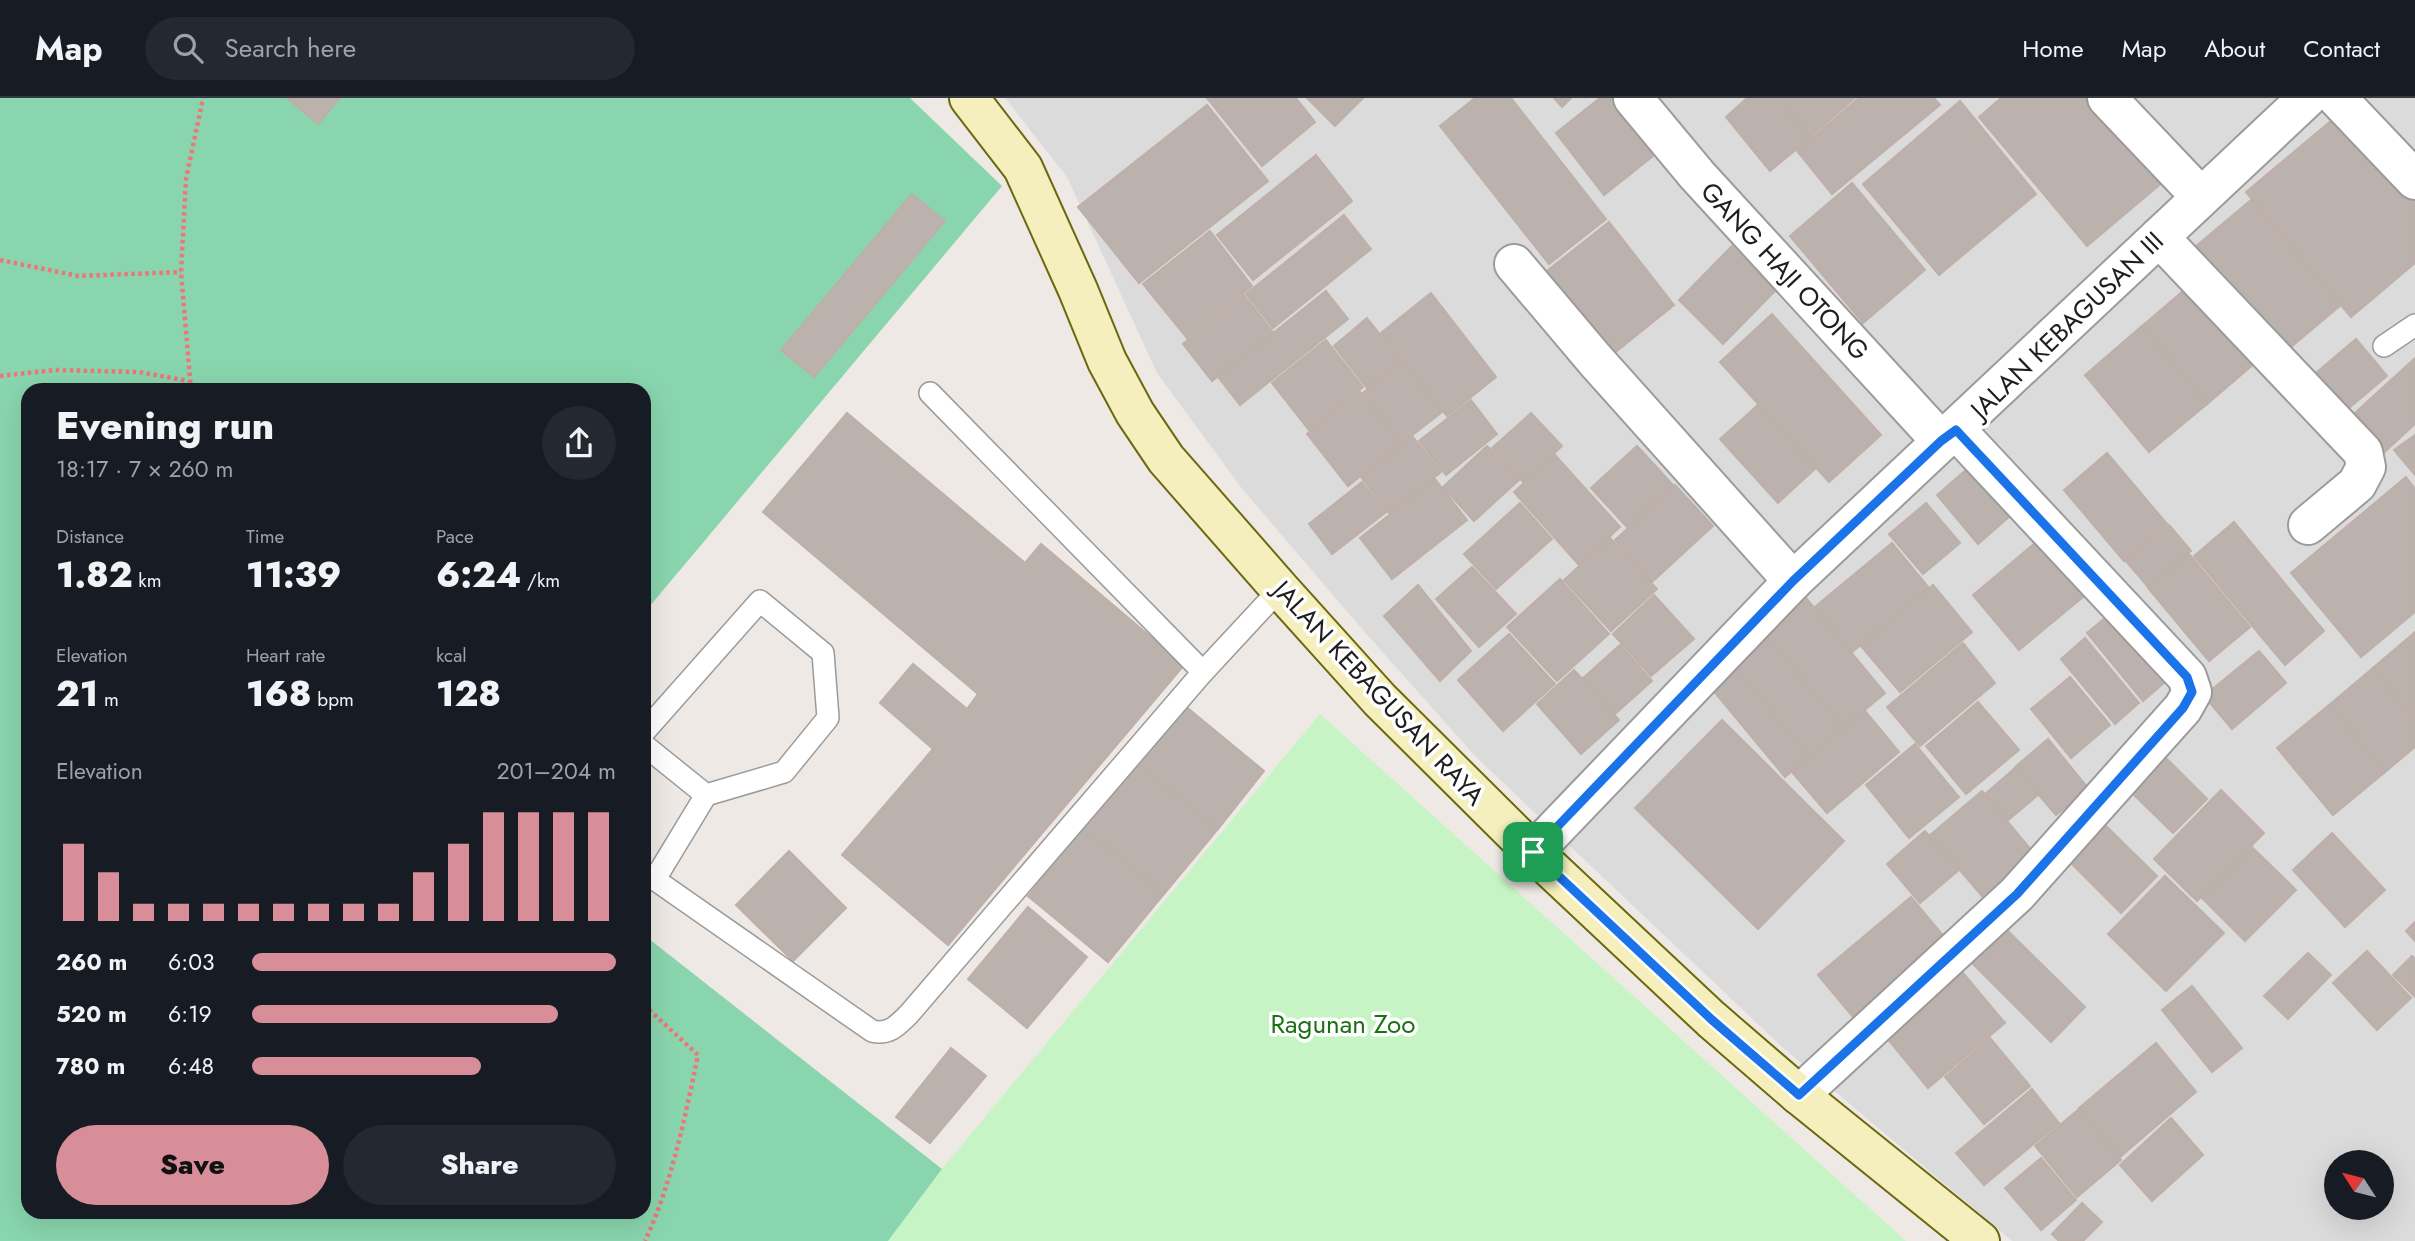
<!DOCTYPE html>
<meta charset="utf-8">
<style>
:root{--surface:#171b24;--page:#242831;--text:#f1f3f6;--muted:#9ea1a6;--line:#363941;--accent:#d88e99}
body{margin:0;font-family:Jost,sans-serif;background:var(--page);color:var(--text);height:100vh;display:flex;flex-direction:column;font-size:26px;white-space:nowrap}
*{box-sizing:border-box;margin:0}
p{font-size:23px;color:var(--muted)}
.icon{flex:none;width:38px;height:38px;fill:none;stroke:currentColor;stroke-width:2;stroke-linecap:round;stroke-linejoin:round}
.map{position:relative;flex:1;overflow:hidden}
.sheet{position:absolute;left:21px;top:285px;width:630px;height:836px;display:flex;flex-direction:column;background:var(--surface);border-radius:21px;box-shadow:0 7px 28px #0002}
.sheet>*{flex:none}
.needle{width:46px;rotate:306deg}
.tools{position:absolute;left:2324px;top:1052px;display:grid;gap:14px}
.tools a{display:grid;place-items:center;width:70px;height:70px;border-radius:50%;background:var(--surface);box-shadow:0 7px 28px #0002;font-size:35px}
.pin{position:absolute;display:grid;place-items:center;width:60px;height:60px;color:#fff;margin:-30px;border-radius:14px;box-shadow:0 4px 10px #0006}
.round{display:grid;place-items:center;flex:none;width:74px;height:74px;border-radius:37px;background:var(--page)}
.headline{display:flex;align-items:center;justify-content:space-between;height:119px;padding:0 35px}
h1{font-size:38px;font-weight:800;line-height:52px}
.stats{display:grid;grid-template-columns:repeat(3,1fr);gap:10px;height:119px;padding:7px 35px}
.stats div{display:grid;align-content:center}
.stats b{font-size:35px;font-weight:800}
.stats small{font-size:19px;font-weight:400}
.stats p{font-size:19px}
.chart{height:196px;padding:14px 35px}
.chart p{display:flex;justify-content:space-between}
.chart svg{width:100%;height:126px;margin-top:7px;stroke:var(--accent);stroke-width:6}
.button{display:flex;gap:14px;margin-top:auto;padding:14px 35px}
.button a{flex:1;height:80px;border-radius:42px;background:var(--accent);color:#111;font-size:28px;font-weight:800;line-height:80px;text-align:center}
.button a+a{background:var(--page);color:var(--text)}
ul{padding:0 35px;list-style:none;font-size:23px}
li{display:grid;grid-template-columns:112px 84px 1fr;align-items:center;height:52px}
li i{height:18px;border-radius:9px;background:var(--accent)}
header{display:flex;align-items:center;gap:42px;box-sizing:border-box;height:98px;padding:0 35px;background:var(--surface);border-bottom:2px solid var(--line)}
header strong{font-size:33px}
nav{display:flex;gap:38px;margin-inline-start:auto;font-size:24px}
.search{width:490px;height:63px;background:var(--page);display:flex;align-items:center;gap:18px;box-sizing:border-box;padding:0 24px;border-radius:38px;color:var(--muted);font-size:26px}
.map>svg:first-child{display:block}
</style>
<header>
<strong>Map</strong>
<div class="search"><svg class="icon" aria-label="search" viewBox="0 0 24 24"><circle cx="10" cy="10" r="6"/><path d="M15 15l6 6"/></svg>Search here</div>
<nav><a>Home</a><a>Map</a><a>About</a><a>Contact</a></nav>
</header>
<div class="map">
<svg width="2415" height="1143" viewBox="0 0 2415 1143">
<rect width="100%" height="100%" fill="#eee9e4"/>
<path fill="#dcdbdb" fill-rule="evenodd" d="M1005,0H2415V1143H2012L1780,947L1475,658L1362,531L1243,392L1157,275L1067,79ZM2336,1064H2382V1110H2336Z"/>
<path fill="#c7f4c5" d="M1320,616L1906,1143H888L942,1071Z"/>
<path fill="#89d6ae" d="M0,0H910L1002,88L644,515V292H28V1115H644V837L942,1071L888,1143H0Z"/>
<g fill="#bbb2ae" stroke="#beafa8" stroke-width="2">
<path d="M287,0H340L318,26Z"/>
<path d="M1207,0H1296L1315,24L1262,68Z"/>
<path d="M1307,0H1363L1335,28Z"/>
<path d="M1475,0H1511L1606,121L1549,166L1440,28Z"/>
<path d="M1554,0H1571L1562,9Z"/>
<path d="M1600,0H1615L1658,54L1604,97L1556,35Z"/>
<path d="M1747,0H1777L1810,40L1770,73L1726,19Z"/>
<path d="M1778,0H1855L1810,39Z"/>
<path d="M1859,0H1934L1940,7L1832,96L1797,53Z"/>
<path d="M2001,0H2093L2163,84L2087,148L1979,19Z"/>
<path d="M1960,3L2036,96L1939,177L1863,86Z"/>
<path d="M1207,7L1268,83L1139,185L1078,109Z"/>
<path d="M2344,12L2415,98V165L2351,219L2246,94Z"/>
<path d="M1316,57L1352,103L1253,182L1217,137Z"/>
<path d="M1852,85L1925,172L1863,225L1790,138Z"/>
<path d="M912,96L945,123L814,279L781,252Z"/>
<path d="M2251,102L2340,208L2279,259L2190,153Z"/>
<path d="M1344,117L1371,151L1273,230L1246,196Z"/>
<path d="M1609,124L1674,207L1613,256L1547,173Z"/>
<path d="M1210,133L1252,188L1187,240L1143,186Z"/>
<path d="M1732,148L1775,193L1723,246L1679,202Z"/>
<path d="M2196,182L2261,260L2207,306L2142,228Z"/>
<path d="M1326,193L1348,221L1240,307L1218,279Z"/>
<path d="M1431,195L1496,279L1447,318L1381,235Z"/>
<path d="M1244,197L1273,234L1212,283L1183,246Z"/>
<path d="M1772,216L1881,337L1829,384L1720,264Z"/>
<path d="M1367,220L1401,263L1367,290L1334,248Z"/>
<path d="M2142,228L2207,306L2149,354L2085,277Z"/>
<path d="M2356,241L2387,278L2336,321L2305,284Z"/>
<path d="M1326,242L1363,289L1309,332L1272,285Z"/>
<path d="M2415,260V326L2377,361L2345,324Z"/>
<path d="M1403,264L1442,314L1402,345L1363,295Z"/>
<path d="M1360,294L1401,346L1348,388L1307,336Z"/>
<path d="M1471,302L1497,336L1446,377L1419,343Z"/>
<path d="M1758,307L1815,371L1778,405L1720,341Z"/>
<path d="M847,315L1025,465L1041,446L1184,567L948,847L842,757L933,651L880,605L913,566L967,611L978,596L763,414Z"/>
<path d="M1531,315L1562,348L1523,384L1492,350Z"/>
<path d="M2415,337V377L2394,352Z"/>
<path d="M1413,339L1441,374L1389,415L1361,379Z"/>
<path d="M1487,348L1519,382L1474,423L1443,389Z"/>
<path d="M1637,348L1673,387L1627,429L1591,390Z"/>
<path d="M2107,355L2167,426L2124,463L2064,392Z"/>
<path d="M1555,357L1620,429L1579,467L1514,394Z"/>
<path d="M1975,364L2016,413L1978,446L1937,397Z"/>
<path d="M2406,379L2415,391V514L2361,559L2291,475Z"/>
<path d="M1435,381L1467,422L1392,481L1360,440Z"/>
<path d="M1362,384L1386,414L1332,456L1309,426Z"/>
<path d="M1675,387L1713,428L1652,484L1615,442Z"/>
<path d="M1520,405L1552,441L1496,491L1464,456Z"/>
<path d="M1926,405L1960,445L1923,476L1889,436Z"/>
<path d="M2234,424L2324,533L2285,567L2194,458Z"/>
<path d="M2169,427L2191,453L2148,489L2126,463Z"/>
<path d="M1610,440L1657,491L1611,533L1564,482Z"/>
<path d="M2041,440L2088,495L2019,552L1973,497Z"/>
<path d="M1892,445L1929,490L1852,554L1815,509Z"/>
<path d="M2189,456L2250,529L2209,563L2148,490Z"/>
<path d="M1472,469L1516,516L1479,549L1436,501Z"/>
<path d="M1560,481L1609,536L1557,583L1507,529Z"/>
<path d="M1418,487L1471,553L1440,583L1384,518Z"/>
<path d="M1933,487L1972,534L1900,594L1861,548Z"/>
<path d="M1654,497L1694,541L1651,578L1613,536Z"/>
<path d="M1806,500L1885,595L1843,630L1764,536Z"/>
<path d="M2116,511L2172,578L2143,603L2087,535Z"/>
<path d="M2415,534V622L2373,570Z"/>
<path d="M1509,536L1555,586L1503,633L1458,582Z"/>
<path d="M1764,536L1843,630L1809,658L1730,564Z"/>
<path d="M2085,540L2139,605L2115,626L2061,561Z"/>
<path d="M1963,545L1995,585L1920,648L1887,609Z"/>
<path d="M1620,547L1652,583L1615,616L1583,580Z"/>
<path d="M2259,553L2286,585L2232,631L2204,598Z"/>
<path d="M1730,564L1809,658L1785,679L1706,584Z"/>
<path d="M2373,570L2415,622V649L2385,674L2329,607Z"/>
<path d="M1574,572L1619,622L1581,656L1537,606Z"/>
<path d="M2070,579L2110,627L2071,660L2031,611Z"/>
<path d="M1978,604L2019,652L1966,696L1926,648Z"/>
<path d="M1184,607L1264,673L1218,731L1137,665Z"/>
<path d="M2329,607L2385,674L2333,717L2277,650Z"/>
<path d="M1865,613L1899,654L1827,715L1792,674Z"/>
<path d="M1722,622L1844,743L1758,831L1635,710Z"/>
<path d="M2048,641L2088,690L2056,717L2015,669Z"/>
<path d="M1915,646L1959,699L1909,740L1866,687Z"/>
<path d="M2160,654L2207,701L2173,735L2126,689Z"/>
<path d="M1137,665L1218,731L1164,796L1083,730Z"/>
<path d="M2015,670L2038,697L2007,723L1985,696Z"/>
<path d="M2221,692L2264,735L2197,803L2154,761Z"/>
<path d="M1982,693L2033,754L1982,798L1930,737Z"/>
<path d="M2103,725L2157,778L2121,815L2067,761Z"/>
<path d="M1083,730L1164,796L1108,864L1028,798Z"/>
<path d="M1925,733L1959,772L1920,805L1887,766Z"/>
<path d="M2332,735L2385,792L2345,829L2293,772Z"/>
<path d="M2252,749L2296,792L2245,843L2202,800Z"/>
<path d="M789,753L846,810L793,863L736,807Z"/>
<path d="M2165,778L2224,835L2166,893L2108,836Z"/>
<path d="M1911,799L1946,841L1853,919L1818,877Z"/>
<path d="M1028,809L1087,859L1027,930L968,881Z"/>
<path d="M2415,824V843L2406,833Z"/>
<path d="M2004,829L2085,909L2051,944L1970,863Z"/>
<path d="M2367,853L2411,900L2377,932L2333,885Z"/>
<path d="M2308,855L2331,877L2288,921L2264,898Z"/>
<path d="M2412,858L2415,861V899L2393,877Z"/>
<path d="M1963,875L2005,925L1928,990L1887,940Z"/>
<path d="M2192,888L2242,950L2212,974L2162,912Z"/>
<path d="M1990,940L2030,988L1984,1026L1945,979Z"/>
<path d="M2156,945L2196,994L2120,1059L2079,1010Z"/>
<path d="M951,950L986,978L930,1045L896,1019Z"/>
<path d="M2032,991L2059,1025L1984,1087L1956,1055Z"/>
<path d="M2078,1012L2121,1062L2077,1099L2035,1048Z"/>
<path d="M2171,1020L2203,1057L2152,1103L2120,1067Z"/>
<path d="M2041,1060L2076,1102L2041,1132L2005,1090Z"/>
<path d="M2082,1105L2102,1124L2083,1143H2059L2052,1136Z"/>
</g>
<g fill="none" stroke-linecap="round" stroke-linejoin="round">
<g stroke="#9b9b9b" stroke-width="24">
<g id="service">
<path d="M2384,248L2415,227"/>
<path d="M1203,574L1280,491"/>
<path d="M644,634L760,503L823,555L828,620L784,674L706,697L655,781"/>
<path d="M644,647L706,697"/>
<path d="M644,774L872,933C889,937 897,928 909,916L1203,574L930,295"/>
</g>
</g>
<g stroke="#9b9b9b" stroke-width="42">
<g id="minor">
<path d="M1633,0L1697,77L1941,343"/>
<path d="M2107,0L2201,99"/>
<path d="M2337,0L2415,82"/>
<path d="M2159,139L2363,354L2366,369L2357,386L2308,427"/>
<path d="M1514,166L1596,263L1793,483"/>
<path d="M1533,754L1793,483L2307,0"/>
<path d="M1799,997L2017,796L2183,610L2192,594L2187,579L1956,332"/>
</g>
</g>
<g stroke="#6b680e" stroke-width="42">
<path id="secondary" d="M969,0L1023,70L1078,192L1107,263L1135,315L1166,361L1280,491L1380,602L1533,754L1711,921L1799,997L1980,1143"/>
</g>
<g stroke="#ed767a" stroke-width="4.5" stroke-dasharray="3.5 3.5" stroke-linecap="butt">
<path d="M0,162L78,178L181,174"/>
<path d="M0,278L55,272L139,274L188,283"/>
<path d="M191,292L181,174L186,81L203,0"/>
<path d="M644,907L698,957C685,1019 672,1085 645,1143"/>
</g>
<use href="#service" stroke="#fff" stroke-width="21"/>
<use href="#minor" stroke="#fff" stroke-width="38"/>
<use href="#secondary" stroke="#f4efbd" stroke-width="38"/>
</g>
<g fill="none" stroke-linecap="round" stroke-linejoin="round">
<g stroke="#fff" stroke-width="14">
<path id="route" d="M1956,332L2187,579L2192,594L2183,610L2017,796L1799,997L1711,921L1533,754L1793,483L1941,343Z"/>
</g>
<use href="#route" stroke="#1a73e8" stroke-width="9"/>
</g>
<g text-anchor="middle" stroke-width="7" stroke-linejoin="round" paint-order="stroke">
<g font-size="26" fill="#1e1e1e" stroke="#fff">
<text transform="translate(1785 173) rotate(47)" y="9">GANG HAJI OTONG</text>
<text transform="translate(2067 227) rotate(-44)" y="9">JALAN KEBAGUSAN III</text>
<text transform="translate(1379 595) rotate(47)" y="9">JALAN KEBAGUSAN RAYA</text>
</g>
<g font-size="26" fill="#1a7215" stroke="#fff">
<text x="1343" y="935">Ragunan Zoo</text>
</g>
</g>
</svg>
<div class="tools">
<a><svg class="needle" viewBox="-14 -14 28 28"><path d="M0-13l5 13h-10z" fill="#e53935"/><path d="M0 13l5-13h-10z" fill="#9ea1a6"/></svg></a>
</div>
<div class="pin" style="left:1533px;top:754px;background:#1e9e55"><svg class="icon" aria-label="arrive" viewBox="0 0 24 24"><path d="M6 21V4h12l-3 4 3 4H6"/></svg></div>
<section class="sheet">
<div class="headline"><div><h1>Evening run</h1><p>18:17 · 7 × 260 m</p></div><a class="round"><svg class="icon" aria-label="share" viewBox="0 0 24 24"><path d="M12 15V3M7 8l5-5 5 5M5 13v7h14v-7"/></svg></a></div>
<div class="stats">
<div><p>Distance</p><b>1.82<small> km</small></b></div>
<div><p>Time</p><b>11:39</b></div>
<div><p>Pace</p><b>6:24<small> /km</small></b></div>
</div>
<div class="stats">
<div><p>Elevation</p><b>21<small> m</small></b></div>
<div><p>Heart rate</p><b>168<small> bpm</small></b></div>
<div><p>kcal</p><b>128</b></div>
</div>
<div class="chart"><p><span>Elevation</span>201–204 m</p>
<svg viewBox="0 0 160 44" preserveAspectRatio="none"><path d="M5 44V17M15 44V27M25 44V38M35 44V38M45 44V38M55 44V38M65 44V38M75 44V38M85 44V38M95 44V38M105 44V27M115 44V17M125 44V6M135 44V6M145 44V6M155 44V6"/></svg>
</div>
<ul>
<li><b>260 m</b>6:03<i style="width:100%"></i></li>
<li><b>520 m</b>6:19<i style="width:84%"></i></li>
<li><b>780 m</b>6:48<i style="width:63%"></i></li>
</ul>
<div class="button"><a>Save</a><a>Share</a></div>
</section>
</div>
